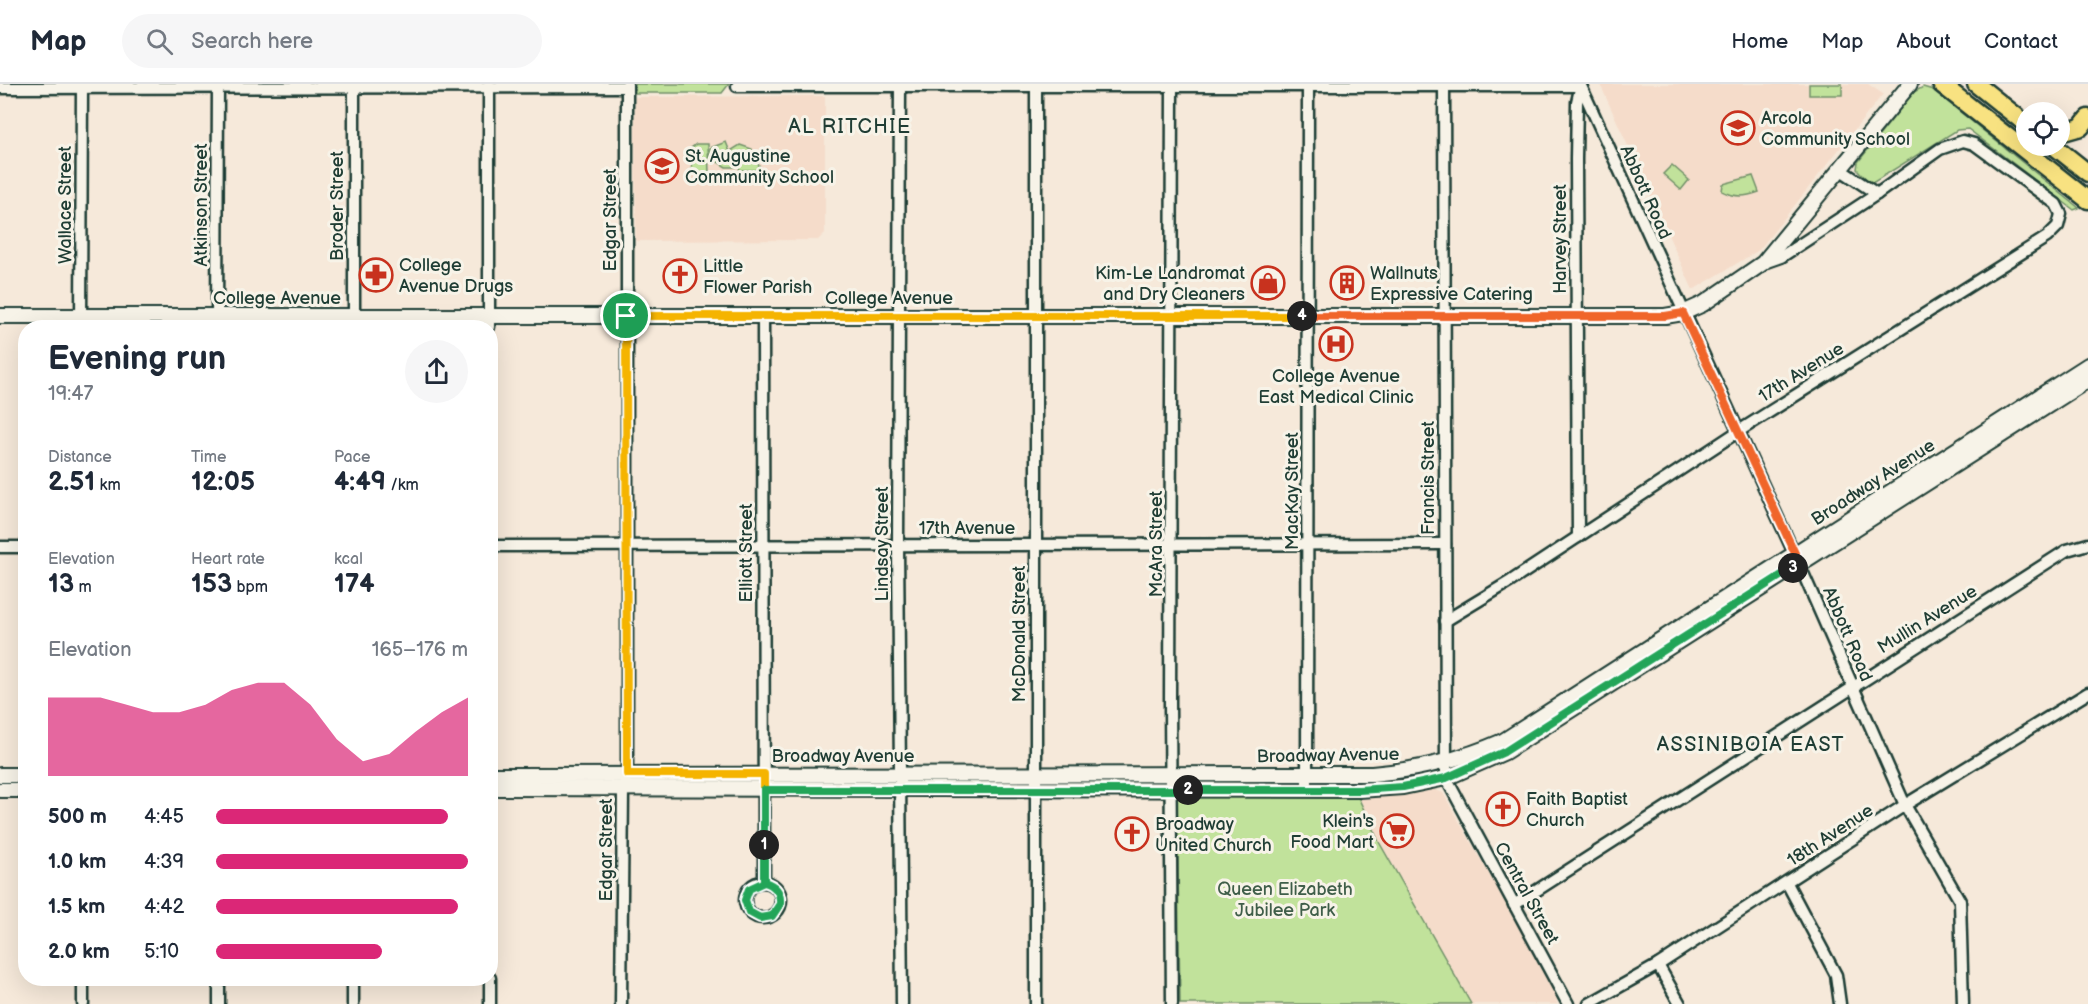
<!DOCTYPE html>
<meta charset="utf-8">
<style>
:root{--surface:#fff;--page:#f6f6f7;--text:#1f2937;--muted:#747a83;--line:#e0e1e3;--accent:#db2777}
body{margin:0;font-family:"Balsamiq Sans",sans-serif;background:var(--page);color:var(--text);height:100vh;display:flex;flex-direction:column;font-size:22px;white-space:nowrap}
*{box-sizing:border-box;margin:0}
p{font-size:20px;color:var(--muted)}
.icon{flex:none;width:33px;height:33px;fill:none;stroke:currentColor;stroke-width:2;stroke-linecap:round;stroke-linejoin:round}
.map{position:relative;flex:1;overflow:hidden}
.sheet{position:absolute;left:18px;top:236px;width:480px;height:666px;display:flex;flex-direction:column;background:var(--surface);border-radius:24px;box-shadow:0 6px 24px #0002}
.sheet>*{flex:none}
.fabs{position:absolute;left:2016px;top:18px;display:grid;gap:12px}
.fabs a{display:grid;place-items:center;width:54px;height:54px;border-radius:50%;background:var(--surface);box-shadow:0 6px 24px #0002;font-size:30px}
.pin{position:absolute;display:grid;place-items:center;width:51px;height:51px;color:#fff;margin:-26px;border:3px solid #fff;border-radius:50%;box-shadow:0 2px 6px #0007}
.km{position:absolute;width:30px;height:30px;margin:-15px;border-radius:50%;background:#222;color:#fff;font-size:16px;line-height:30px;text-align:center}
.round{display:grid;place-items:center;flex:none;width:63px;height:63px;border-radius:32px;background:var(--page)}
.overview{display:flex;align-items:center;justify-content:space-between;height:102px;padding:0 30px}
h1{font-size:33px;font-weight:700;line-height:45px}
.figures{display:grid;grid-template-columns:repeat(3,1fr);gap:9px;height:102px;padding:6px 30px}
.figures div{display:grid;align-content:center}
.figures b{font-size:26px;font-weight:700}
.figures small{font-size:16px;font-weight:400}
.figures p{font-size:16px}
.chart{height:168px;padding:12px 30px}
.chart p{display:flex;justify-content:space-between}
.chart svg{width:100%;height:108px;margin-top:6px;fill:var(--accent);opacity:.7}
ul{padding:0 30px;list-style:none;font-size:20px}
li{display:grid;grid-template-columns:96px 72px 1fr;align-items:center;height:45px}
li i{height:15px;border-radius:8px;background:var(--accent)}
header{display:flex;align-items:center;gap:36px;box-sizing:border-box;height:84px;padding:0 30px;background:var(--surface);border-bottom:2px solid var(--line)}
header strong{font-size:28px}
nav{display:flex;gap:33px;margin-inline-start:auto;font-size:21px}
.search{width:420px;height:54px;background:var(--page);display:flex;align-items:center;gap:15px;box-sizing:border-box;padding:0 21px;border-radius:33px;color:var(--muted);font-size:22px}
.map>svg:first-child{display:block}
</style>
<header>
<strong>Map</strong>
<div class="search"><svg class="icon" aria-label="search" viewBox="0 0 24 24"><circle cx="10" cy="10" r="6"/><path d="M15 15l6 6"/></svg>Search here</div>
<nav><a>Home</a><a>Map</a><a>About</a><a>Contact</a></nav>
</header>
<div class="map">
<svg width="2088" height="920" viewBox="0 0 2088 920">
<rect width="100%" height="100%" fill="#f6e9da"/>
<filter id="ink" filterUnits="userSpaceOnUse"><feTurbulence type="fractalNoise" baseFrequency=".0167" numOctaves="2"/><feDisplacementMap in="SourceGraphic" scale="12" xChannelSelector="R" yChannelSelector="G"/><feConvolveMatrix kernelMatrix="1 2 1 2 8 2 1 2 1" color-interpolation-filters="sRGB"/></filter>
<g filter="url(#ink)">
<g fill="#f5dcca">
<path d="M1600,0H1868L1883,10L1759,166L1693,206Z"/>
<path d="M825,12V149L818,156L636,157L635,13Z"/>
<path d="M1428,703L1443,709L1556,908L1557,920H1471L1379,758L1357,711Z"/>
</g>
<g fill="#c1e29b" stroke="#709068" stroke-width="1.5">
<path d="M635,0H729L722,9H635Z"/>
<rect x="1809" y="0" width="33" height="11"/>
<path d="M1923,3L1933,6L2079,124L2074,126L1968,45L1957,46L1874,98L1868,97L1857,85L1858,78L1914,8Z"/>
<path d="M726,58L736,83H726L710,73V64Z"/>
<path d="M696,60H708L709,89H692L691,64Z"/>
<path d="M740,61L752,65L761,86H740L732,66Z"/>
<path d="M1672,81L1689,96L1681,106L1663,90Z"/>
<path d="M1753,92L1759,108C1745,113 1736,114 1722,107L1723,100Z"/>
<path d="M1177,709L1357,711L1379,758L1471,920H1180Z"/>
</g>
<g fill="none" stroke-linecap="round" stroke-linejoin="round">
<g stroke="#1f3d34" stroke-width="15">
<g id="minor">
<path d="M354,0V243"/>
<path d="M489,0V243"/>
<path d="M900,0L898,461L902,920"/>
<path d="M1036,0V920"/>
<path d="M1444,0L1446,694L1568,920"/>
<path d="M737,2H1581"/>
<path d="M1581,2L1799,480L1905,721L1960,817L1963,920"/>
<path d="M0,4L627,3"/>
<path d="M1841,86L1877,110"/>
<path d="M763,232L764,798"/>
<path d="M81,243L82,0"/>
<path d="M217,243L218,0"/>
<path d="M1578,453L1576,75L1577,18L1581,1"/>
<path d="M490,462L1445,460"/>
<path d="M0,463H26"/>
<path d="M1445,537L1511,497L1739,347L2047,153L2058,142L2061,130L2056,120L2045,112L1974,60L1963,57L1940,65L1877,110L1781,173L1764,179"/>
<path d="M1307,706L1308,0"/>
<circle cx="763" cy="816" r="18"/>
<path d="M1787,799L1836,891L1840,920"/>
<path d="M1514,821L2067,466L2088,460"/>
<path d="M1658,881L1680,920"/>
<path d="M83,894V920"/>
<path d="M219,894V920"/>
<path d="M490,894V920"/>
<path d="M353,920V894"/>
<path d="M621,920L623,706L627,690V0"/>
<path d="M1172,920L1170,619L1172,0"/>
<path d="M1589,920L1658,881L1905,721L2088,609"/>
</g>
</g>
<g stroke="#1f3d34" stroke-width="18">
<g id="tertiary">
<path d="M0,232H1665L1683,229L1703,220L1763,179L1910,0"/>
<path d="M0,691H26"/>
<path d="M490,691L1372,690C1419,686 1460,676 1503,657L2088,281"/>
<path d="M490,704L1359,706L1403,703L1446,694L1505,668L2088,296"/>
<path d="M0,706H26"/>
</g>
</g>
<g stroke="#1f3d34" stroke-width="21">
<g id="primary">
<path d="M1941,0L2088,116"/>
<path d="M1976,0L2026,40"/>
<path d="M2060,49L2081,43L2088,34"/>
<path d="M2054,62L2088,89"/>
</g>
</g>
<use href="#minor" stroke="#f7f3e8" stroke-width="10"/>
<use href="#tertiary" stroke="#f7f3e8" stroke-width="14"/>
<use href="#primary" stroke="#f8e281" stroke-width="16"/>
</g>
</g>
<g fill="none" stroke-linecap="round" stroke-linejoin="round" filter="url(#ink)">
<g stroke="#fff" stroke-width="12">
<path id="split-1" d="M626,232L627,690H764V761"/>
</g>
<g stroke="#fff" stroke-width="12">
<path id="split-2" d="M764,761V798C775,801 781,808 780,820L772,832L760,834L749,828L745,816L749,805L764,798V706H1188"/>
</g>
<g stroke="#fff" stroke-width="12">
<path id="split-3" d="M1188,706H1359L1403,703L1446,694L1504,668L1793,484"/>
</g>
<g stroke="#fff" stroke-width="12">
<path id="split-4" d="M1302,232H1665L1683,229L1800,480L1793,484"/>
</g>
<g stroke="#fff" stroke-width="12">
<path id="split-5" d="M626,232H1302"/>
</g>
<use href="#split-1" stroke="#f5b400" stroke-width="8"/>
<use href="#split-2" stroke="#22a559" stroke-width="8"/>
<use href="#split-3" stroke="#22a559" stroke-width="8"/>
<use href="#split-4" stroke="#f0652b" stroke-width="8"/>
<use href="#split-5" stroke="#f5b400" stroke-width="8"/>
</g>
<defs>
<g id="school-ring" transform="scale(1.725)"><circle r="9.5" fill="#f7f3e8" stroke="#c8321e" stroke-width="1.5"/><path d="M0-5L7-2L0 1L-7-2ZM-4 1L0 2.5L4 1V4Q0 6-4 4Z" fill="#c8321e"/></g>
<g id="pharmacy-ring" transform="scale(1.725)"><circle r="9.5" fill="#f7f3e8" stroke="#c8321e" stroke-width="1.5"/><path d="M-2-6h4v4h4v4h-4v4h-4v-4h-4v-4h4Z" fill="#c8321e"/></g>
<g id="church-ring" transform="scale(1.725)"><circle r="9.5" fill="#f7f3e8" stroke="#c8321e" stroke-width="1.5"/><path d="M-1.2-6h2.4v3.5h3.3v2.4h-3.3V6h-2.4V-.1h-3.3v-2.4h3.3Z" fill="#c8321e"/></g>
<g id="shop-ring" transform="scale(1.725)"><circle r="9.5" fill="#f7f3e8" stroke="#c8321e" stroke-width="1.5"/><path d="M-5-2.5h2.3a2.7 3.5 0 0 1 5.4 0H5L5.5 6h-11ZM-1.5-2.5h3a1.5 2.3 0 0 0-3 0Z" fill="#c8321e"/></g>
<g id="building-ring" transform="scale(1.725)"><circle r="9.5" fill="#f7f3e8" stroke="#c8321e" stroke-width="1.5"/><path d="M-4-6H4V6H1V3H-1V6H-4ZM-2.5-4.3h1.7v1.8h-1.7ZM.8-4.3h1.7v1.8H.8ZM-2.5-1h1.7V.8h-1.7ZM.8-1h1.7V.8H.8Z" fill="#c8321e"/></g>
<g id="hospital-ring" transform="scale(1.725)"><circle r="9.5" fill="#f7f3e8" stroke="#c8321e" stroke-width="1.5"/><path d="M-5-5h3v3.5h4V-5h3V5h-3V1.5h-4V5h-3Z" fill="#c8321e"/></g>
<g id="supermarket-ring" transform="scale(1.725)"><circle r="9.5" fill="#f7f3e8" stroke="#c8321e" stroke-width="1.5"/><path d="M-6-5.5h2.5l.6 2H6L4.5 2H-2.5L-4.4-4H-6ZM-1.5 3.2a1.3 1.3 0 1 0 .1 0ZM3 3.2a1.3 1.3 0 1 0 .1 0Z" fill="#c8321e"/></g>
</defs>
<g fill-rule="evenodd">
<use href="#school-ring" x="1738" y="44"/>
<use href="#school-ring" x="662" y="82"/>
<use href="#pharmacy-ring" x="376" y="191"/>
<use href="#church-ring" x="680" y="192"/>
<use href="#shop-ring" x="1268" y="199"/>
<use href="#building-ring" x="1347" y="199"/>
<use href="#hospital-ring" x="1336" y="260"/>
<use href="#church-ring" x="1503" y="725"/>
<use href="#supermarket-ring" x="1397" y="747"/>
<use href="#church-ring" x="1132" y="750"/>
</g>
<g text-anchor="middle" stroke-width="6" stroke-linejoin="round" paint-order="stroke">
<g font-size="18" fill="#1f3d34" stroke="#f7f3e8" text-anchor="start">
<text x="1761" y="40">Arcola<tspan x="1761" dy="21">Community School</tspan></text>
<text x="685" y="78">St. Augustine<tspan x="685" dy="21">Community School</tspan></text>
<text x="399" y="187">College<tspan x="399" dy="21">Avenue Drugs</tspan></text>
<text x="703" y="188">Little<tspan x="703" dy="21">Flower Parish</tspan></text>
<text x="1245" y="195" text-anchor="end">Kim-Le Landromat<tspan x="1245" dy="21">and Dry Cleaners</tspan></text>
<text x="1370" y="195">Wallnuts<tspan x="1370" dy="21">Expressive Catering</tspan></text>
<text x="1336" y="298" text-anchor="middle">College Avenue<tspan x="1336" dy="21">East Medical Clinic</tspan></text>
<text x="1526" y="721">Faith Baptist<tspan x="1526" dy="21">Church</tspan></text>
<text x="1374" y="743" text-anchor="end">Klein's<tspan x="1374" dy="21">Food Mart</tspan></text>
<text x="1155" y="746">Broadway<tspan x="1155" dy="21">United Church</tspan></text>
</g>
<g font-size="18" fill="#1f3d34" stroke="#f7f3e8">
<text transform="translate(1646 108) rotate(66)" y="6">Abbott Road</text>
<text transform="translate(65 121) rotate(-90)" y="6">Wallace Street</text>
<text transform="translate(201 121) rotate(-90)" y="6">Atkinson Street</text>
<text transform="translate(337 122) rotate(-90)" y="6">Broder Street</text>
<text transform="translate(610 136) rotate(-90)" y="6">Edgar Street</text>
<text transform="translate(1560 155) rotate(-90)" y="6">Harvey Street</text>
<text x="277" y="220">College Avenue</text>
<text x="889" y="220">College Avenue</text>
<text transform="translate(1801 288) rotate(-32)" y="6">17th Avenue</text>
<text transform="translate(1428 394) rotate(-90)" y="6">Francis Street</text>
<text transform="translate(1873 398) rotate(-33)" y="6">Broadway Avenue</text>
<text transform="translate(1292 407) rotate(-90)" y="6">MacKay Street</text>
<text x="967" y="450">17th Avenue</text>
<text transform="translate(882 460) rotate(-90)" y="6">Lindsay Street</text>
<text transform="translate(1156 460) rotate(-90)" y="6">McAra Street</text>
<text transform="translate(746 469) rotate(-90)" y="6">Elliott Street</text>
<text transform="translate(1927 535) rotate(-32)" y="6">Mullin Avenue</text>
<text transform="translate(1019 550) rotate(-90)" y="6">McDonald Street</text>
<text transform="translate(1848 550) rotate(67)" y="6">Abbott Road</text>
<text transform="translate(1328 671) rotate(-1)" y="6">Broadway Avenue</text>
<text x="843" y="678">Broadway Avenue</text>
<text transform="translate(1830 751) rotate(-33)" y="6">18th Avenue</text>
<text transform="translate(606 766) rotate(-90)" y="6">Edgar Street</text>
<text transform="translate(1527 809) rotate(61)" y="6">Central Street</text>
</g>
<g font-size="18" fill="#3f5e49" stroke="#f7f3e8">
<text x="1285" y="811">Queen Elizabeth<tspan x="1285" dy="21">Jubilee Park</tspan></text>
</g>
<g font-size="20" letter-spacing="1.5" fill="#1f3d34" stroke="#f7f3e8">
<text x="850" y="49">AL RITCHIE</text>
<text x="1751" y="667">ASSINIBOIA EAST</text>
</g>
</g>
</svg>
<div class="fabs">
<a><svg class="icon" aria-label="locate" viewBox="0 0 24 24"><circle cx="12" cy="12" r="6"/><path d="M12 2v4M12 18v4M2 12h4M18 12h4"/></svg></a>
</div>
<div class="pin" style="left:626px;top:232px;background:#1e9e55"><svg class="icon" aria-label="arrive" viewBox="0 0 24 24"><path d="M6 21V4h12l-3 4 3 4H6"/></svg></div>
<b class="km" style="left:764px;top:761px">1</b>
<b class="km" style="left:1188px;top:706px">2</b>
<b class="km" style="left:1793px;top:484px">3</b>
<b class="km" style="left:1302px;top:232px">4</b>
<section class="sheet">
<div class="overview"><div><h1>Evening run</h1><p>19:47</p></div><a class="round"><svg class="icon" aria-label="share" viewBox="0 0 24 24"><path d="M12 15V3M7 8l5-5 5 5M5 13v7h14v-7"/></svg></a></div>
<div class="figures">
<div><p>Distance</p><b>2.51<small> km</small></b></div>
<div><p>Time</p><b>12:05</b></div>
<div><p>Pace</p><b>4:49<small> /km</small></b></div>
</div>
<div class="figures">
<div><p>Elevation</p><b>13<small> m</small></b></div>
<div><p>Heart rate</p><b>153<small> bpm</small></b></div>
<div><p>kcal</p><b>174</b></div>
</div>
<div class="chart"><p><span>Elevation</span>165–176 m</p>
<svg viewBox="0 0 160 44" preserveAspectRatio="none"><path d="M0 44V12L10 12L20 12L30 15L40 18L50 18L60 15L70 9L80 6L90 6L100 15L110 29L120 38L130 35L140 26L150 18L160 12V44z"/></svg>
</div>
<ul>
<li><b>500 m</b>4:45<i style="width:92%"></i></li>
<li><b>1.0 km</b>4:39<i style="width:100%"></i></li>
<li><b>1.5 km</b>4:42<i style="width:96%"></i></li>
<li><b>2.0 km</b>5:10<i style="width:66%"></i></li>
</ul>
</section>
</div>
